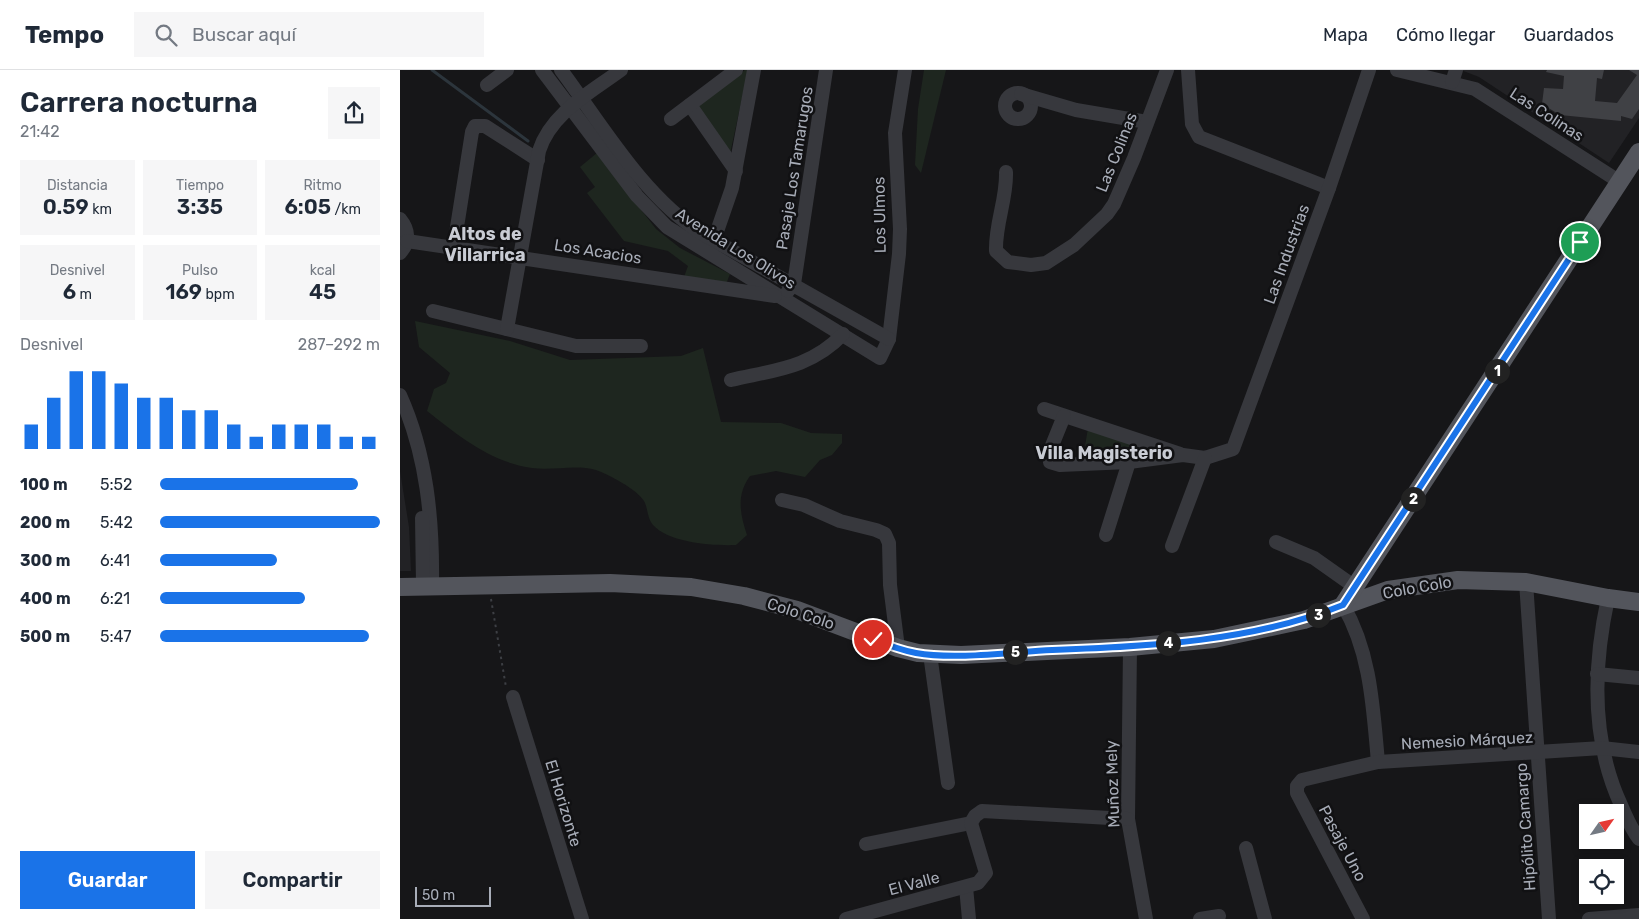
<!DOCTYPE html>
<html lang="es">
<meta charset="utf-8">
<style>
:root{--surface:#fff;--page:#f6f6f7;--text:#1f2937;--muted:#747a83;--line:#e0e1e3;--accent:#1a73e8}
body{margin:0;font-family:Rubik,sans-serif;background:var(--page);color:var(--text);height:100vh;display:flex;flex-direction:column;font-size:19px;white-space:nowrap}
*{box-sizing:border-box;margin:0}
p{font-size:16px;color:var(--muted)}
.icon{flex:none;width:28px;height:28px;fill:none;stroke:currentColor;stroke-width:2;stroke-linecap:round;stroke-linejoin:round}
.map{position:relative;flex:1;overflow:hidden}
.panel{display:flex;flex-direction:column;background:var(--surface);width:400px}
.panel>*{flex:none}
.needle{width:32px;rotate:56deg}
.buttons{position:absolute;left:1179px;top:734px;display:grid;gap:10px}
.buttons a{display:grid;place-items:center;width:45px;height:45px;border-radius:0px;background:var(--surface);box-shadow:0 2px 8px #0003;font-size:25px}
.scale{position:absolute;left:15px;bottom:12px;width:76px;box-sizing:border-box;padding-left:5px;border:2px solid #a8adb8;border-top:0;font-size:14px;line-height:18px;white-space:nowrap;color:#a8adb8;-webkit-text-stroke:4px #111113;paint-order:stroke}
.pin{position:absolute;display:grid;place-items:center;width:42px;height:42px;color:#fff;margin:-21px;border:2px solid #fff;border-radius:50%;box-shadow:0 1px 5px #0007}
.km{position:absolute;width:25px;height:25px;margin:-12px;border-radius:50%;background:#222;color:#fff;font-size:14px;line-height:25px;text-align:center}
.round{display:grid;place-items:center;flex:none;width:52px;height:52px;border-radius:0px;background:var(--page)}
.head{display:flex;align-items:center;justify-content:space-between;height:85px;padding:0 20px}
h1{font-size:28px;font-weight:600;line-height:38px}
.metrics{display:grid;grid-template-columns:repeat(3,1fr);gap:8px;height:85px;padding:5px 20px}
.metrics div{display:grid;align-content:center;border-radius:0px;background:var(--page);text-align:center}
.metrics b{font-size:21px;font-weight:600}
.metrics small{font-size:14px;font-weight:400}
.metrics p{font-size:14px}
.chart{height:140px;padding:10px 20px}
.chart p{display:flex;justify-content:space-between}
.chart svg{width:100%;height:90px;margin-top:5px;stroke:var(--accent);stroke-width:6}
.cta{display:flex;gap:10px;margin-top:auto;padding:10px 20px}
.cta a{flex:1;height:58px;border-radius:0px;background:var(--accent);color:#fff;font-size:20px;font-weight:600;line-height:58px;text-align:center}
.cta a+a{background:var(--page);color:var(--text)}
ul{padding:0 20px;list-style:none;font-size:16px}
li{display:grid;grid-template-columns:80px 60px 1fr;align-items:center;height:38px}
li i{height:12px;border-radius:6px;background:var(--accent)}
header{display:flex;align-items:center;gap:30px;box-sizing:border-box;height:70px;padding:0 25px;background:var(--surface);border-bottom:1px solid var(--line)}
header strong{font-size:24px}
nav{display:flex;gap:28px;margin-inline-start:auto;font-size:18px}
.search{width:350px;height:45px;background:var(--page);display:flex;align-items:center;gap:12px;box-sizing:border-box;padding:0 18px;border-radius:0px;color:var(--muted);font-size:19px}
main{display:flex;flex:1;min-height:0}
.map>svg:first-child{display:block}
</style>
<header>
<strong>Tempo</strong>
<div class="search"><svg class="icon" aria-label="search" viewBox="0 0 24 24"><circle cx="10" cy="10" r="6"/><path d="M15 15l6 6"/></svg>Buscar aquí</div>
<nav><a>Mapa</a><a>Cómo llegar</a><a>Guardados</a></nav>
</header>
<main>
<section class="panel">
<div class="head"><div><h1>Carrera nocturna</h1><p>21:42</p></div><a class="round"><svg class="icon" aria-label="share" viewBox="0 0 24 24"><path d="M12 15V3M7 8l5-5 5 5M5 13v7h14v-7"/></svg></a></div>
<div class="metrics">
<div><p>Distancia</p><b>0.59<small> km</small></b></div>
<div><p>Tiempo</p><b>3:35</b></div>
<div><p>Ritmo</p><b>6:05<small> /km</small></b></div>
</div>
<div class="metrics">
<div><p>Desnivel</p><b>6<small> m</small></b></div>
<div><p>Pulso</p><b>169<small> bpm</small></b></div>
<div><p>kcal</p><b>45</b></div>
</div>
<div class="chart"><p><span>Desnivel</span>287–292 m</p>
<svg viewBox="0 0 160 44" preserveAspectRatio="none"><path d="M5 44V32M15 44V19M25 44V6M35 44V6M45 44V12M55 44V19M65 44V19M75 44V25M85 44V25M95 44V32M105 44V38M115 44V32M125 44V32M135 44V32M145 44V38M155 44V38"/></svg>
</div>
<ul>
<li><b>100 m</b>5:52<i style="width:90%"></i></li>
<li><b>200 m</b>5:42<i style="width:100%"></i></li>
<li><b>300 m</b>6:41<i style="width:53%"></i></li>
<li><b>400 m</b>6:21<i style="width:66%"></i></li>
<li><b>500 m</b>5:47<i style="width:95%"></i></li>
</ul>
<div class="cta"><a>Guardar</a><a>Compartir</a></div>
</section>
<div class="map">
<svg width="1239" height="849" viewBox="0 0 1239 849">
<rect width="100%" height="100%" fill="#161618"/>
<g fill="#222225">
<path d="M1061,0H1239V48L1209,93L1079,7Z"/>
<path d="M0,401L9,457L11,501H0Z"/>
</g>
<g fill="#1e261f">
<path d="M345,0H348L330,84L297,36Z"/>
<path d="M524,0H546L521,103L515,95L518,39Z"/>
<path d="M197,83L256,159L280,178L330,204L326,214L284,207L288,196L268,181L224,171L187,123L195,117L180,97Z"/>
<path d="M15,251L110,271L170,290L281,286L303,278L321,352L381,353L411,363L442,364V373L432,385L420,390L405,407L376,401L350,406C336,425 340,444 347,465L336,475C314,476 269,473 253,455C247,448 248,438 244,431C238,420 208,404 196,400C175,394 153,401 132,398C90,392 59,366 27,341L34,319L46,313L50,303L19,277Z"/>
<path d="M688,358L759,382L683,388Z"/>
</g>
<g fill="none" stroke-linecap="round" stroke-linejoin="round">
<path stroke="#2c353c" stroke-width="3" d="M32,0L128,71"/>
</g>
<path fill="#404145" d="M1147,0H1204L1202,9L1197,8L1195,31L1217,33L1237,5L1229,0H1239V39L1232,49L1221,46V51L1160,45L1142,34L1144,18L1163,19L1164,6L1146,2Z"/>
<g fill="none" stroke-linecap="round" stroke-linejoin="round">
<path stroke="#3d3f44" stroke-width="2" stroke-dasharray="2.5 4" stroke-linecap="butt" d="M91,529L106,617"/>
<g stroke="#37383d" stroke-width="14">
<path d="M142,0L237,126L267,157L480,288L489,269L499,184L500,159L495,63L505,0"/>
<path d="M161,0C202,55 243,126 301,163L489,269"/>
<path d="M788,0L792,54L799,67L929,118"/>
<path d="M997,0L1075,19L1220,112"/>
<path d="M1052,12L1056,0"/>
<path d="M87,15L107,0"/>
<circle cx="618" cy="36" r="13"/>
<path d="M621,24L676,40L747,52"/>
<path d="M290,35L336,101"/>
<path d="M271,49L336,0"/>
<path d="M606,102C607,129 595,154 596,181L608,192L631,195L646,193L674,175L707,144L714,134L734,88L767,0"/>
<path d="M0,149C9,160 10,172 0,183"/>
<path d="M314,170L332,118L354,0"/>
<path d="M7,171L375,226"/>
<path d="M54,176L72,62L75,56H85L138,90"/>
<path d="M388,221L394,214L426,0"/>
<path d="M33,241L176,276H241"/>
<path d="M107,259L139,81C151,43 190,23 221,0"/>
<path d="M331,310C374,300 411,298 443,264"/>
<path d="M0,325C27,385 33,450 32,515"/>
<path d="M644,339L780,384"/>
<path d="M664,346L649,383L650,392L660,395L729,392L783,385L805,388L833,379L929,118L969,0"/>
<path d="M382,430L404,435L440,451L476,460L485,464L489,473L490,515L498,578"/>
<path d="M22,448L23,515"/>
<path d="M706,465L729,392"/>
<path d="M876,472L914,488L955,517"/>
<path d="M772,476L805,388"/>
<path d="M1126,512L1149,849"/>
<path d="M1208,528C1193,597 1191,670 1221,735C1226,746 1231,759 1239,769"/>
<path d="M943,535C971,583 973,638 978,692"/>
<path d="M730,577L728,749L746,849"/>
<path d="M530,584L548,713"/>
<path d="M1197,604L1239,608"/>
<path d="M113,627L182,849"/>
<path d="M466,774L571,753"/>
<path d="M846,778L865,849"/>
<path d="M566,817L569,849"/>
<path d="M446,849L578,813L586,803L571,753L575,746L582,741L728,749"/>
<path d="M800,849L819,846"/>
<path d="M963,849L897,723V716L902,710L978,692L1202,678L1239,682"/>
<path d="M1189,849L1239,845"/>
</g>
<g stroke="#53555c" stroke-width="18">
<path d="M0,517L210,513L291,517L344,526L397,540L498,578L518,583L561,585L730,577L814,569L904,550L988,520L1058,510L1126,512L1208,528L1239,532"/>
<path d="M943,535L1239,82"/>
</g>
</g>
<g fill="none" stroke-linecap="round" stroke-linejoin="round">
<g stroke="#fff" stroke-width="10">
<path id="route" d="M473,569C487,575 501,580 516,583C555,590 612,582 652,580C751,576 851,572 943,535L1180,172"/>
</g>
<use href="#route" stroke="#1a73e8" stroke-width="6"/>
</g>
<g text-anchor="middle" stroke-width="5" stroke-linejoin="round" paint-order="stroke">
<g font-size="16" fill="#a8adb8" stroke="#111113">
<text transform="translate(1147 44) rotate(33)" y="6">Las Colinas</text>
<text transform="translate(716 82) rotate(-68)" y="6">Las Colinas</text>
<text transform="translate(394 98) rotate(-81)" y="6">Pasaje Los Tamarugos</text>
<text transform="translate(479 145) rotate(-91)" y="6">Los Ulmos</text>
<text transform="translate(336 178) rotate(32)" y="6">Avenida Los Olivos</text>
<text transform="translate(198 181) rotate(9)" y="6">Los Acacios</text>
<text transform="translate(886 184) rotate(-70)" y="6">Las Industrias</text>
<text transform="translate(1017 517) rotate(-10)" y="6">Colo Colo</text>
<text transform="translate(401 543) rotate(18)" y="6">Colo Colo</text>
<text transform="translate(1067 670) rotate(-3)" y="6">Nemesio Márquez</text>
<text transform="translate(712 714) rotate(-92)" y="6">Muñoz Mely</text>
<text transform="translate(164 733) rotate(73)" y="6">El Horizonte</text>
<text transform="translate(1125 757) rotate(-94)" y="6">Hipólito Camargo</text>
<text transform="translate(943 773) rotate(62)" y="6">Pasaje Uno</text>
<text transform="translate(514 813) rotate(-15)" y="6">El Valle</text>
</g>
<g font-size="18" font-weight="bold" fill="#c9ccd4" stroke="#111113">
<text x="85" y="170">Altos de<tspan x="85" dy="21">Villarrica</tspan></text>
<text x="704" y="389">Villa Magisterio</text>
</g>
</g>
</svg>
<div class="buttons">
<a><svg class="needle" viewBox="-14 -14 28 28"><path d="M0-13l5 13h-10z" fill="#e53935"/><path d="M0 13l5-13h-10z" fill="#747a83"/></svg></a>
<a><svg class="icon" aria-label="locate" viewBox="0 0 24 24"><circle cx="12" cy="12" r="6"/><path d="M12 2v4M12 18v4M2 12h4M18 12h4"/></svg></a>
</div>
<div class="scale">50 m</div>
<div class="pin" style="left:1180px;top:172px;background:#1e9e55"><svg class="icon" aria-label="arrive" viewBox="0 0 24 24"><path d="M6 21V4h12l-3 4 3 4H6"/></svg></div>
<div class="pin" style="left:473px;top:569px;background:#d93025"><svg class="icon" aria-label="check" viewBox="0 0 24 24"><path d="M5 12l5 5 9-10"/></svg></div>
<b class="km" style="left:1097px;top:301px">1</b>
<b class="km" style="left:1013px;top:429px">2</b>
<b class="km" style="left:918px;top:545px">3</b>
<b class="km" style="left:768px;top:573px">4</b>
<b class="km" style="left:615px;top:582px">5</b>
</div>
</main>
